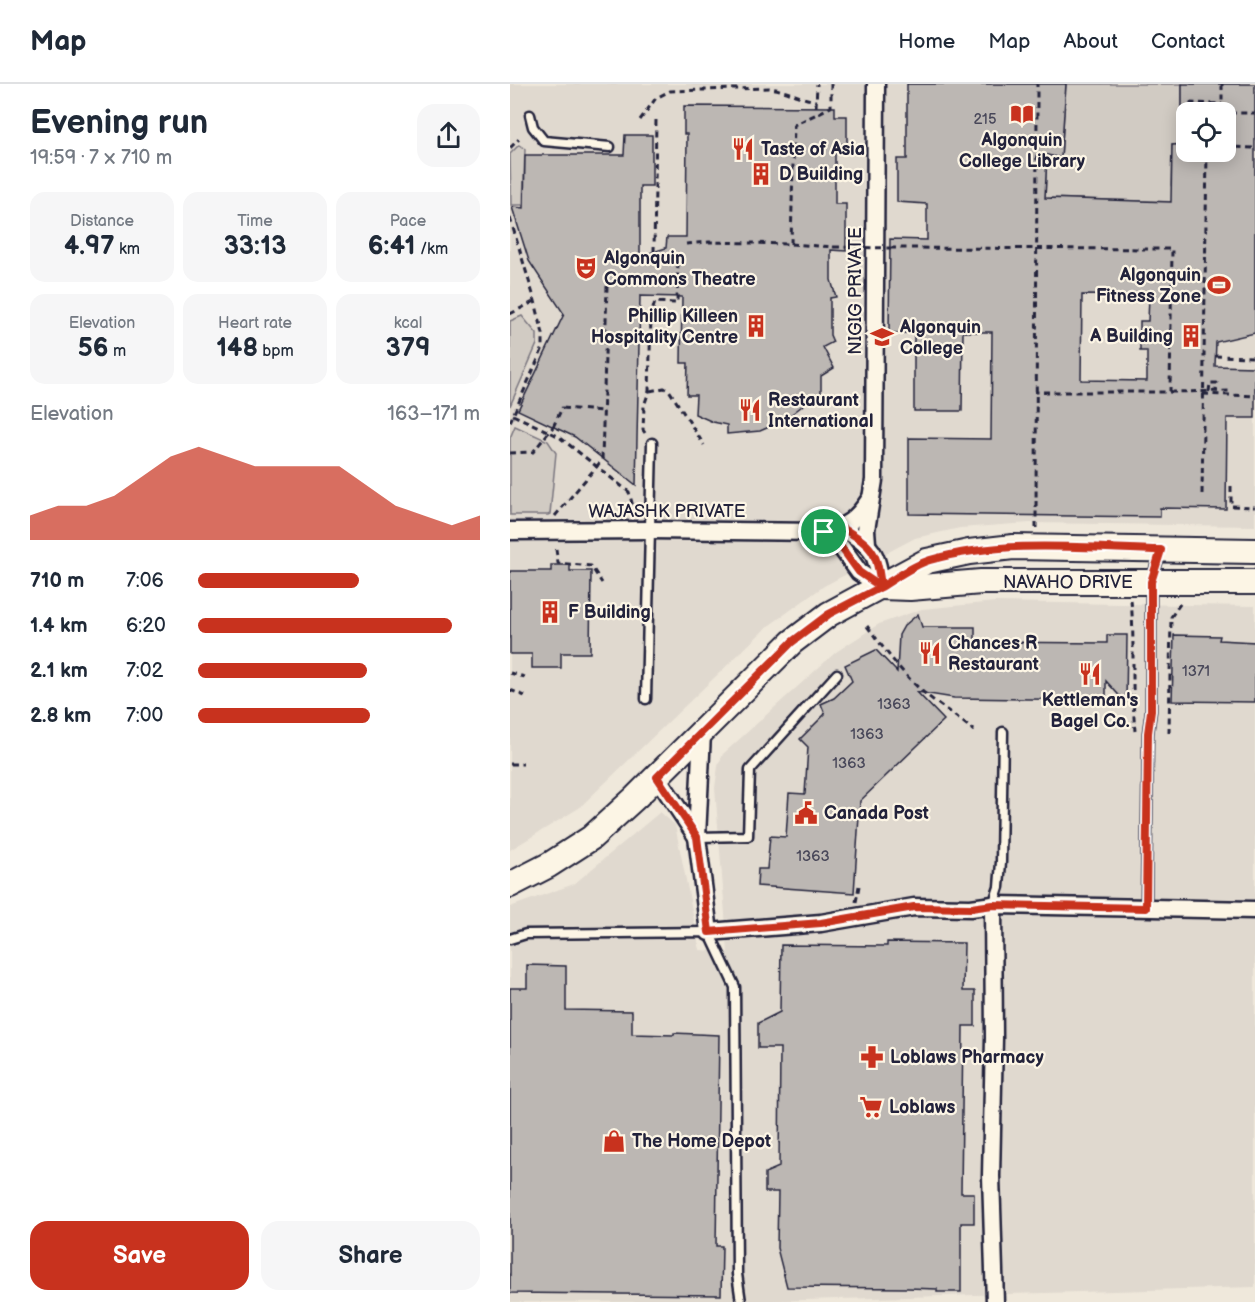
<!DOCTYPE html>
<meta charset="utf-8">
<style>
:root{--surface:#fff;--page:#f6f6f7;--text:#1f2937;--muted:#747a83;--line:#e0e1e3;--accent:#c8321e}
body{margin:0;font-family:"Balsamiq Sans",sans-serif;background:var(--page);color:var(--text);height:100vh;display:flex;flex-direction:column;font-size:22px;white-space:nowrap}
*{box-sizing:border-box;margin:0}
p{font-size:20px;color:var(--muted)}
.icon{flex:none;width:33px;height:33px;fill:none;stroke:currentColor;stroke-width:2;stroke-linecap:round;stroke-linejoin:round}
.map{position:relative;flex:1;overflow:hidden}
.side{display:flex;flex-direction:column;background:var(--surface);width:510px}
.side>*{flex:none}
.tools{position:absolute;left:666px;top:18px;display:grid;gap:12px}
.tools a{display:grid;place-items:center;width:60px;height:60px;border-radius:12px;background:var(--surface);box-shadow:0 3px 15px #0003;font-size:30px}
.pin{position:absolute;display:grid;place-items:center;width:51px;height:51px;color:#fff;margin:-26px;border:3px solid #fff;border-radius:50%;box-shadow:0 2px 6px #0007}
.round{display:grid;place-items:center;flex:none;width:63px;height:63px;border-radius:18px;background:var(--page)}
.summary{display:flex;align-items:center;justify-content:space-between;height:102px;padding:0 30px}
h1{font-size:33px;font-weight:700;line-height:45px}
.stats{display:grid;grid-template-columns:repeat(3,1fr);gap:9px;height:102px;padding:6px 30px}
.stats div{display:grid;align-content:center;border-radius:15px;background:var(--page);text-align:center}
.stats b{font-size:26px;font-weight:700}
.stats small{font-size:16px;font-weight:400}
.stats p{font-size:16px}
.chart{height:168px;padding:12px 30px}
.chart p{display:flex;justify-content:space-between}
.chart svg{width:100%;height:108px;margin-top:6px;fill:var(--accent);opacity:.7}
.button{display:flex;gap:12px;margin-top:auto;padding:12px 30px}
.button a{flex:1;height:69px;border-radius:18px;background:var(--accent);color:#fff;font-size:24px;font-weight:700;line-height:69px;text-align:center}
.button a+a{background:var(--page);color:var(--text)}
ul{padding:0 30px;list-style:none;font-size:20px}
li{display:grid;grid-template-columns:96px 72px 1fr;align-items:center;height:45px}
li i{height:15px;border-radius:8px;background:var(--accent)}
header{display:flex;align-items:center;gap:36px;box-sizing:border-box;height:84px;padding:0 30px;background:var(--surface);border-bottom:2px solid var(--line)}
header strong{font-size:28px}
nav{display:flex;gap:33px;margin-inline-start:auto;font-size:21px}
main{display:flex;flex:1;min-height:0}
.map>svg:first-child{display:block}
</style>
<header>
<strong>Map</strong>
<nav><a>Home</a><a>Map</a><a>About</a><a>Contact</a></nav>
</header>
<main>
<section class="side">
<div class="summary"><div><h1>Evening run</h1><p>19:59 · 7 × 710 m</p></div><a class="round"><svg class="icon" aria-label="share" viewBox="0 0 24 24"><path d="M12 15V3M7 8l5-5 5 5M5 13v7h14v-7"/></svg></a></div>
<div class="stats">
<div><p>Distance</p><b>4.97<small> km</small></b></div>
<div><p>Time</p><b>33:13</b></div>
<div><p>Pace</p><b>6:41<small> /km</small></b></div>
</div>
<div class="stats">
<div><p>Elevation</p><b>56<small> m</small></b></div>
<div><p>Heart rate</p><b>148<small> bpm</small></b></div>
<div><p>kcal</p><b>379</b></div>
</div>
<div class="chart"><p><span>Elevation</span>163–171 m</p>
<svg viewBox="0 0 160 44" preserveAspectRatio="none"><path d="M0 44V34L10 30L20 30L30 26L40 18L50 10L60 6L70 10L80 14L90 14L100 14L110 14L120 22L130 30L140 34L150 38L160 34V44z"/></svg>
</div>
<ul>
<li><b>710 m</b>7:06<i style="width:57%"></i></li>
<li><b>1.4 km</b>6:20<i style="width:90%"></i></li>
<li><b>2.1 km</b>7:02<i style="width:60%"></i></li>
<li><b>2.8 km</b>7:00<i style="width:61%"></i></li>
</ul>
<div class="button"><a>Save</a><a>Share</a></div>
</section>
<div class="map">
<svg width="745" height="1218" viewBox="0 0 745 1218">
<rect width="100%" height="100%" fill="#efe8db"/>
<filter id="ink" filterUnits="userSpaceOnUse"><feTurbulence type="fractalNoise" baseFrequency=".0167" numOctaves="2"/><feDisplacementMap in="SourceGraphic" scale="12" xChannelSelector="R" yChannelSelector="G"/><feConvolveMatrix kernelMatrix="1 2 1 2 8 2 1 2 1" color-interpolation-filters="sRGB"/></filter>
<g filter="url(#ink)">
<g fill="#e0d9cf" fill-rule="evenodd">
<path d="M0,0H745V442L520,439L450,444L405,454L314,502L257,543L69,724L0,766ZM676,28H716V68H676Z"/>
<path d="M485,518L745,522V1203L224,1218H0V823L64,800L150,728L165,741L190,866L218,868L205,704L208,682L213,670L326,568L369,540L412,525Z"/>
</g>
<g fill="#d1cbc3" stroke="#7a767f" stroke-width="1.5">
<path d="M556,0H672V60L662,61L661,101L667,118L535,114L537,71L551,73Z"/>
<path d="M9,61L15,65L13,121H1L0,70Z"/>
<path d="M12,232L27,250V260L0,322V237Z"/>
<path d="M5,342L38,357L46,369L40,430L38,431H0V354Z"/>
</g>
<g fill="#bcb7b3" stroke="#22223b" stroke-width="1.5" fill-rule="evenodd">
<path d="M397,0H556L551,74L537,71L535,114L661,118L662,61L676,60V68H716V28H672V0H745V249L706,258L705,282L745,283V334H717L716,425L650,424V433L399,430V354L481,355L482,248H453L452,327H404V249H379L380,155L417,156V120L387,118V75H397ZM572,211L639,212L638,237H630V267H637V297L571,296Z"/>
<path d="M174,22L325,23V32H337V60H325V120H336V167L321,166V196L326,213L320,214V251L323,258L313,263L324,284L311,292V313H300L292,322L273,337L250,347L217,350V341L203,338L185,330L186,311H177L178,279H171L172,213L130,212L126,401L65,353L8,326L54,230L19,177L2,123L14,124L15,71H114L115,51H142V102H130V172L156,164L157,153H176L177,50H174Z"/>
<path d="M41,481H60V487H81L80,569H51V584H22V570H0V487H41Z"/>
<path d="M408,530L412,543H465V558L597,559V551H617L616,619L596,597V616L444,614L407,608L434,636L350,717L344,809L247,802L248,785H257L260,752L276,753L279,709L295,710L298,663L290,655L315,630L311,620L324,614L342,597L335,581L366,566L387,588L389,551L394,542Z"/>
<path d="M664,551L710,552L709,556L745,558V618L662,617Z"/>
<path d="M377,858L454,859L453,907H465V942H453L451,1109H464V1139H451V1208H427V1205L398,1204L277,1203L267,1164L268,1108H255V1089L269,1083L270,964H248V939L270,928L271,861L377,862Z"/>
<path d="M17,881L56,882V926L122,927V950L164,951V949L209,951L206,1162H212L211,1211L0,1209V904H17Z"/>
</g>
<g fill="none" stroke-linecap="round" stroke-linejoin="round">
<g stroke="#22223b" stroke-width="13">
<g id="lane">
<path d="M20,31L23,43L34,57L100,63"/>
<path d="M312,430L314,448"/>
<path d="M136,615L142,359"/>
<path d="M187,753L238,752L240,686L327,590"/>
<path d="M483,821L489,803L491,778L493,648"/>
<path d="M636,824L638,649L641,627V498L650,469"/>
<path d="M0,855L16,850L199,848L225,903L227,1190L231,1218"/>
</g>
</g>
<g stroke="#22223b" stroke-width="21">
<g id="street">
<path d="M332,444C363,463 367,467 371,503"/>
<path d="M0,447L141,446L314,448C337,443 347,435 360,415"/>
<path d="M314,448L331,463L349,488L371,503"/>
<path d="M357,459L356,446L364,396L366,0"/>
<path d="M192,649L187,753L199,848L311,839L404,823L461,824L483,821L745,826"/>
<path d="M147,693L187,753"/>
<path d="M483,821L484,954L481,1092L485,1218"/>
</g>
</g>
<g stroke="#22223b" stroke-width="28">
<g id="secondary">
<path d="M371,503L400,504L471,498H745"/>
<path d="M0,801L39,781L81,754L126,713L282,558L319,530L417,477L459,468L503,463L745,467"/>
</g>
</g>
<g stroke="#22223b" stroke-width="3" stroke-dasharray="6 4.5" stroke-linecap="butt">
<path d="M712,0V20L721,29H745"/>
<path d="M306,23L307,0"/>
<path d="M677,28L678,19L712,20"/>
<path d="M130,36L146,14L160,7L259,4C276,6 289,14 306,17"/>
<path d="M676,56V62"/>
<path d="M716,56V34L721,29"/>
<path d="M716,63L745,64"/>
<path d="M0,64L9,55"/>
<path d="M0,134L25,217L33,250V264L0,338"/>
<path d="M176,160L199,158L281,160L284,41L321,23V0"/>
<path d="M281,160L324,163"/>
<path d="M380,164L662,165L660,308H525"/>
<path d="M144,168L146,35"/>
<path d="M0,230L25,217"/>
<path d="M705,272L745,273"/>
<path d="M140,307L154,304L159,306L194,361"/>
<path d="M660,308L720,307"/>
<path d="M699,308L700,299H707L706,307"/>
<path d="M693,310L745,312"/>
<path d="M3,331L48,352L119,408L125,430"/>
<path d="M43,343L52,324L94,327"/>
<path d="M135,349L133,346L134,322L139,307L141,231L145,218L167,219L168,169"/>
<path d="M721,402V422L745,423"/>
<path d="M692,410L697,68"/>
<path d="M45,432L92,376L97,202"/>
<path d="M526,444L527,0"/>
<path d="M46,465L48,479L81,482L92,499"/>
<path d="M621,516C625,559 621,603 625,647"/>
<path d="M357,542C374,565 391,588 412,607C428,621 448,633 464,647"/>
<path d="M0,589L15,593"/>
<path d="M0,606L15,612"/>
<path d="M659,649L661,533L672,517"/>
<path d="M0,680H13"/>
<path d="M346,818L349,802"/>
</g>
<use href="#lane" stroke="#fcf5e5" stroke-width="8"/>
<use href="#street" stroke="#fcf5e5" stroke-width="16"/>
<use href="#secondary" stroke="#fcf5e5" stroke-width="24"/>
<g stroke="#22223b" stroke-width="3" stroke-dasharray="6 4.5" stroke-linecap="butt">
<path d="M324,163L380,164"/>
<path d="M0,369L23,368L43,343"/>
</g>
</g>
</g>
<g fill="none" stroke-linecap="round" stroke-linejoin="round" filter="url(#ink)">
<g stroke="#fff" stroke-width="12">
<path id="route" d="M314,448L331,463L349,488L371,503L319,530L282,558L147,693L187,753L199,848L311,839L404,823L461,824L483,821L636,824L638,649L641,627V498L651,466C574,464 494,455 420,476C403,481 386,494 371,503C367,467 363,462 332,444L314,448"/>
</g>
<use href="#route" stroke="#c8321e" stroke-width="8"/>
</g>
<defs>
<g id="library-bare" transform="scale(1.8)"><path d="M-6-4Q-3-5.5-.7-3.5V5Q-3 3-6 4ZM6-4Q3-5.5 .7-3.5V5Q3 3 6 4Z" fill="#c8321e" stroke="#fcf5e5" stroke-width="2.5" paint-order="stroke"/></g>
<g id="restaurant-bare" transform="scale(1.8)"><path d="M-5-6h1v4h1v-4h1v4h1v-4h1v5L-1.5 .5V6h-2V.5L-5-1ZM5-6V6H3V1.5H1.5Q1.5-4 5-6Z" fill="#c8321e" stroke="#fcf5e5" stroke-width="2.5" paint-order="stroke"/></g>
<g id="building-bare" transform="scale(1.8)"><path d="M-4-6H4V6H1V3H-1V6H-4ZM-2.5-4.3h1.7v1.8h-1.7ZM.8-4.3h1.7v1.8H.8ZM-2.5-1h1.7V.8h-1.7ZM.8-1h1.7V.8H.8Z" fill="#c8321e" stroke="#fcf5e5" stroke-width="2.5" paint-order="stroke"/></g>
<g id="theatre-bare" transform="scale(1.8)"><path d="M-5-5.5Q0-4 5-5.5V0Q5 5 0 6Q-5 5-5 0ZM-3.3-2.5H-1v1.5H-3.3ZM1-2.5H3.3v1.5H1ZM-2.8 1Q0 5.5 2.8 1Z" fill="#c8321e" stroke="#fcf5e5" stroke-width="2.5" paint-order="stroke"/></g>
<g id="stadium-bare" transform="scale(1.8)"><path d="M0-5a6.5 5 0 1 0 0 10a6.5 5 0 1 0 0-10ZM-3.5-1.8h7v3.6h-7Z" fill="#c8321e" stroke="#fcf5e5" stroke-width="2.5" paint-order="stroke"/></g>
<g id="university-bare" transform="scale(1.8)"><path d="M0-5L7-2L0 1L-7-2ZM-4 1L0 2.5L4 1V4Q0 6-4 4Z" fill="#c8321e" stroke="#fcf5e5" stroke-width="2.5" paint-order="stroke"/></g>
<g id="civic-bare" transform="scale(1.8)"><path d="M-.6-6.5H3V-4.5H.6V-3L4-1V1h2V6H-6V1h2V-1L-.6-3ZM-1.2 2.5V6h2.4V2.5Z" fill="#c8321e" stroke="#fcf5e5" stroke-width="2.5" paint-order="stroke"/></g>
<g id="pharmacy-bare" transform="scale(1.8)"><path d="M-2-6h4v4h4v4h-4v4h-4v-4h-4v-4h4Z" fill="#c8321e" stroke="#fcf5e5" stroke-width="2.5" paint-order="stroke"/></g>
<g id="supermarket-bare" transform="scale(1.8)"><path d="M-6-5.5h2.5l.6 2H6L4.5 2H-2.5L-4.4-4H-6ZM-1.5 3.2a1.3 1.3 0 1 0 .1 0ZM3 3.2a1.3 1.3 0 1 0 .1 0Z" fill="#c8321e" stroke="#fcf5e5" stroke-width="2.5" paint-order="stroke"/></g>
<g id="shop-bare" transform="scale(1.8)"><path d="M-5-2.5h2.3a2.7 3.5 0 0 1 5.4 0H5L5.5 6h-11ZM-1.5-2.5h3a1.5 2.3 0 0 0-3 0Z" fill="#c8321e" stroke="#fcf5e5" stroke-width="2.5" paint-order="stroke"/></g>
</defs>
<g fill-rule="evenodd">
<use href="#library-bare" x="512" y="30"/>
<use href="#restaurant-bare" x="233" y="65"/>
<use href="#building-bare" x="251" y="90"/>
<use href="#theatre-bare" x="76" y="184"/>
<use href="#stadium-bare" x="709" y="201"/>
<use href="#building-bare" x="246" y="242"/>
<use href="#building-bare" x="681" y="252"/>
<use href="#university-bare" x="372" y="253"/>
<use href="#restaurant-bare" x="240" y="326"/>
<use href="#building-bare" x="40" y="528"/>
<use href="#restaurant-bare" x="420" y="569"/>
<use href="#restaurant-bare" x="580" y="590"/>
<use href="#civic-bare" x="296" y="729"/>
<use href="#pharmacy-bare" x="362" y="973"/>
<use href="#supermarket-bare" x="361" y="1023"/>
<use href="#shop-bare" x="104" y="1057"/>
</g>
<g text-anchor="middle" stroke-width="4.5" stroke-linejoin="round" paint-order="stroke">
<g font-size="15" fill="#484759">
<text x="475" y="40">215</text>
<text x="686" y="592">1371</text>
<text x="384" y="625">1363</text>
<text x="357" y="655">1363</text>
<text x="339" y="684">1363</text>
<text x="303" y="777">1363</text>
</g>
<g font-size="18" font-weight="bold" fill="#22223b" stroke="#fcf5e5" text-anchor="start">
<text x="512" y="62" text-anchor="middle">Algonquin<tspan x="512" dy="21">College Library</tspan></text>
<text x="251" y="71">Taste of Asia</text>
<text x="269" y="96">D Building</text>
<text x="94" y="180">Algonquin<tspan x="94" dy="21">Commons Theatre</tspan></text>
<text x="691" y="197" text-anchor="end">Algonquin<tspan x="691" dy="21">Fitness Zone</tspan></text>
<text x="228" y="238" text-anchor="end">Phillip Killeen<tspan x="228" dy="21">Hospitality Centre</tspan></text>
<text x="390" y="249">Algonquin<tspan x="390" dy="21">College</tspan></text>
<text x="663" y="258" text-anchor="end">A Building</text>
<text x="258" y="322">Restaurant<tspan x="258" dy="21">International</tspan></text>
<text x="58" y="534">F Building</text>
<text x="438" y="565">Chances R<tspan x="438" dy="21">Restaurant</tspan></text>
<text x="580" y="622" text-anchor="middle">Kettleman's<tspan x="580" dy="21">Bagel Co.</tspan></text>
<text x="314" y="735">Canada Post</text>
<text x="380" y="979">Loblaws Pharmacy</text>
<text x="379" y="1029">Loblaws</text>
<text x="122" y="1063">The Home Depot</text>
</g>
<g font-size="18" fill="#22223b" stroke="#fcf5e5">
<text transform="translate(345 207) rotate(-90)" y="6">NIGIG PRIVATE</text>
<text x="157" y="433">WAJASHK PRIVATE</text>
<text x="558" y="504">NAVAHO DRIVE</text>
</g>
</g>
</svg>
<div class="tools">
<a><svg class="icon" aria-label="locate" viewBox="0 0 24 24"><circle cx="12" cy="12" r="6"/><path d="M12 2v4M12 18v4M2 12h4M18 12h4"/></svg></a>
</div>
<div class="pin" style="left:314px;top:448px;background:#1e9e55"><svg class="icon" aria-label="arrive" viewBox="0 0 24 24"><path d="M6 21V4h12l-3 4 3 4H6"/></svg></div>
</div>
</main>
